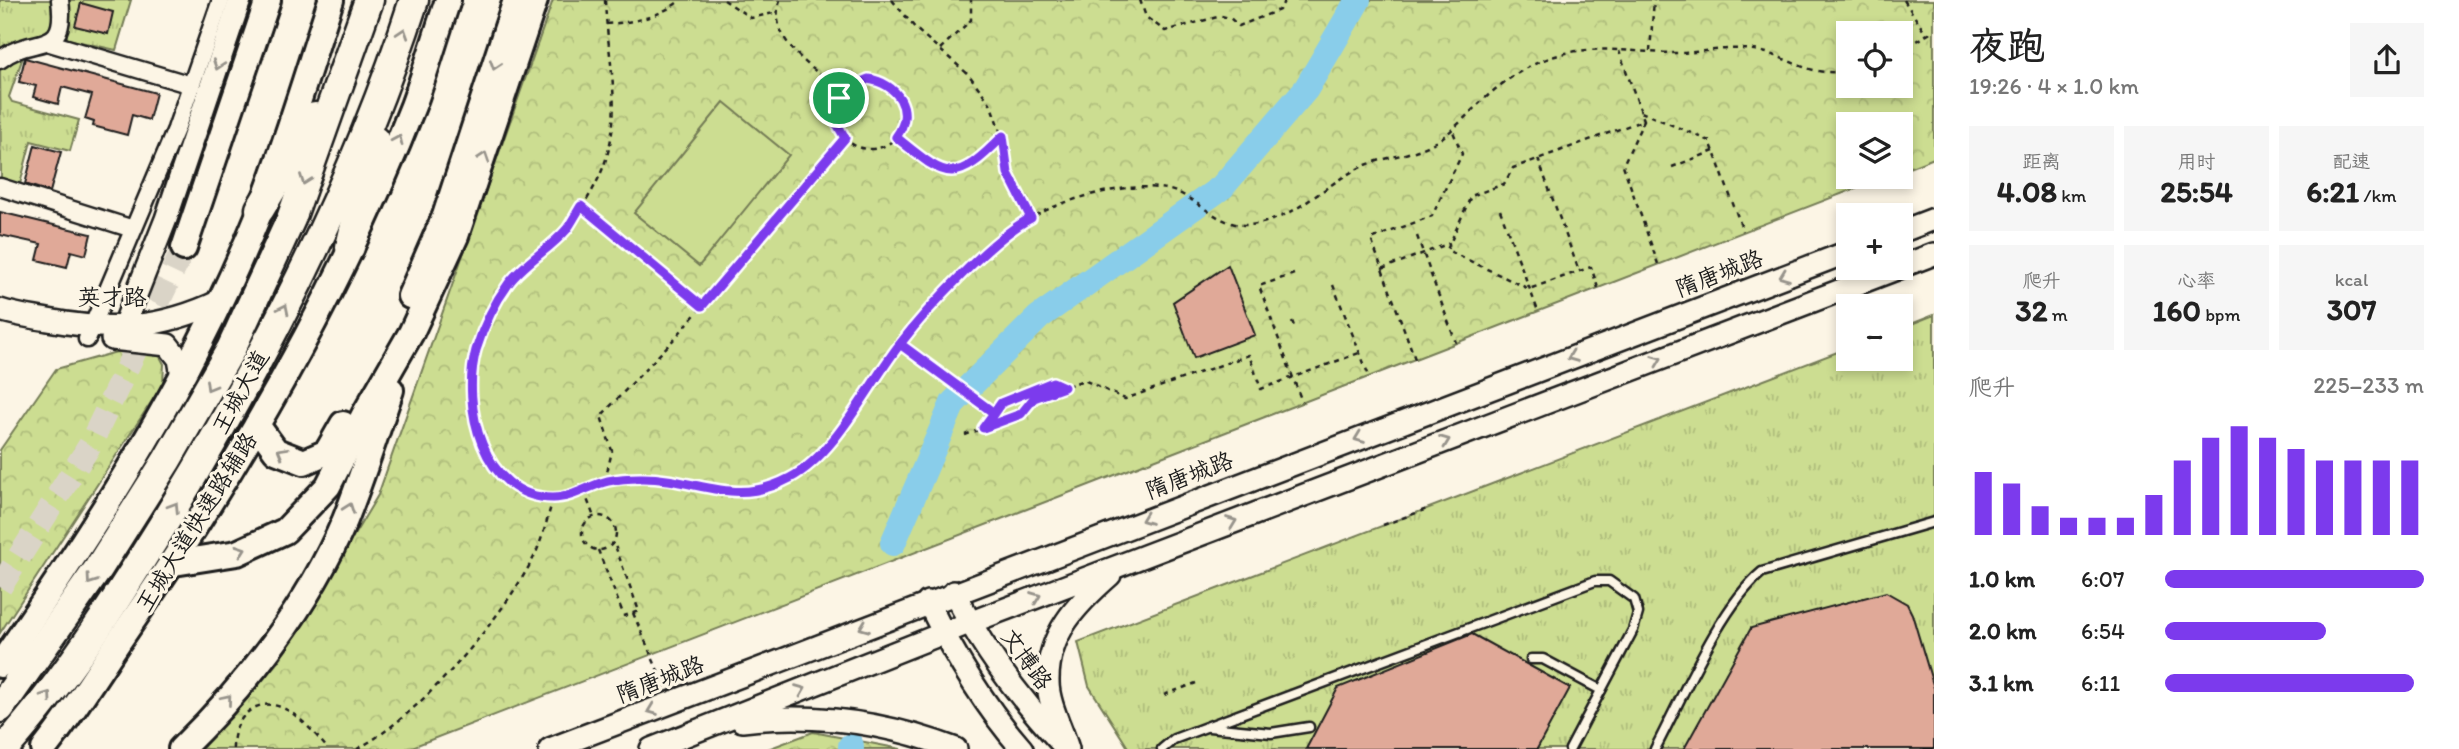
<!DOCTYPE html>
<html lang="zh">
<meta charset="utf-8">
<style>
:root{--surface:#fff;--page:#f6f6f6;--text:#222;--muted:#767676;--accent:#7c3aed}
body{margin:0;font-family:Itim,"LXGW WenKai TC",sans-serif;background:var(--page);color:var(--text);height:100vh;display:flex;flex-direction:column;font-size:26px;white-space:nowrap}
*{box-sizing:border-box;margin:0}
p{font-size:23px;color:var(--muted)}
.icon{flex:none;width:38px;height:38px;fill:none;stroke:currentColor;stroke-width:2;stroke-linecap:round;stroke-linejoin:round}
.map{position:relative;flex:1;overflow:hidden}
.panel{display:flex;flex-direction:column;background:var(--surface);width:525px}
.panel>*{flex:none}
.fabs{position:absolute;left:1836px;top:21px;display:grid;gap:14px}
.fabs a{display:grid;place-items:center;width:77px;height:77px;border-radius:0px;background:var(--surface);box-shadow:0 4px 10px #0003;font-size:35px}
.pin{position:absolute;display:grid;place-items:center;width:60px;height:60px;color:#fff;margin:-30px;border:4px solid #fff;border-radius:50%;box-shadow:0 2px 7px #0007}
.round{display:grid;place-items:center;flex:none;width:74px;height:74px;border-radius:0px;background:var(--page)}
.head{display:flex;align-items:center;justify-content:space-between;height:119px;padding:0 35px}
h1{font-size:38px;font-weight:700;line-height:52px}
.metrics{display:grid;grid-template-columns:repeat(3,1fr);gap:10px;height:119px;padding:7px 35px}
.metrics div{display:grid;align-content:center;border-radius:0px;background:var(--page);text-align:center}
.metrics b{font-size:30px;font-weight:700}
.metrics small{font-size:19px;font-weight:400}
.metrics p{font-size:19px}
.chart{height:196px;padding:14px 35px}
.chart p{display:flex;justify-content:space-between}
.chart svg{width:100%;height:126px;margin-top:7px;stroke:var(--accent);stroke-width:6}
ul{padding:0 35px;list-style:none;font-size:23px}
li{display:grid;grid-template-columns:112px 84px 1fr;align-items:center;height:52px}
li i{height:18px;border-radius:9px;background:var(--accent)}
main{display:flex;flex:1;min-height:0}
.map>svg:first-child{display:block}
</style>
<main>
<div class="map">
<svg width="1934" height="749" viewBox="0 0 1934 749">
<defs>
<pattern id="grass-tufts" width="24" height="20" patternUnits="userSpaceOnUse" patternTransform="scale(1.75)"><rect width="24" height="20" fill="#ccdd91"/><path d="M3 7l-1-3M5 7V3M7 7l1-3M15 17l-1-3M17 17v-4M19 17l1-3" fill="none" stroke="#afbd7c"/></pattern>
<pattern id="forest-crowns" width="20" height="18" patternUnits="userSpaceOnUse" patternTransform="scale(1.75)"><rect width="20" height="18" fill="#ccdd91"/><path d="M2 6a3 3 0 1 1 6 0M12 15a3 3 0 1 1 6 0" fill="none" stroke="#afbd7c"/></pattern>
</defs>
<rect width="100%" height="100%" fill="#fcf5e5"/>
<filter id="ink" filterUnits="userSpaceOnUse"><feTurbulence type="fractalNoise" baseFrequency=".0143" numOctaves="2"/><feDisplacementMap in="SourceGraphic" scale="14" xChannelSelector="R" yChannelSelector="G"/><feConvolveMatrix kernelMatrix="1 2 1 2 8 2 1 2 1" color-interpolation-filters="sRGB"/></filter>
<g filter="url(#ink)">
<g fill="url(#grass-tufts)" stroke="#747c56" stroke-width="2">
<path d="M0,0H54C56,45 37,40 0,52Z"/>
<path d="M67,0H131L116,50L67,39Z"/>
<path d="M24,54L9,97L12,102L79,120L70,151L31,141L19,188L7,186L1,179L0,68Z"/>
<path d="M1934,315V749H1129L1089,686L1078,642L1848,348V359H1900L1901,328Z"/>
</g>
<g fill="url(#forest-crowns)" stroke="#747c56" stroke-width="2" fill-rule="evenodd">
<path d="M553,0H1934V158L1901,171L1900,124H1848V177H1885L407,749H201L279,661L378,495ZM1848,33H1900V86H1848Z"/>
<path d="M141,345L156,349L164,364L163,384L0,633V450L56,369Z"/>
<path d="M813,732L901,749H768Z"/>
</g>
<path fill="#ccdd91" stroke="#747c56" stroke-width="2" d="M724,102L789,155L699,266L634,213Z"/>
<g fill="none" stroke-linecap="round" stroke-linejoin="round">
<g stroke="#89cdea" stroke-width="26">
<path d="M893,543L953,403L1039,317L1222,187L1306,89L1358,0"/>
<path d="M851,749V746"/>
</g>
</g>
<g fill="#e0a998" stroke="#1c1c1c" stroke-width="2">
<path d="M81,3L113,12L108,34L75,26Z"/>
<path d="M25,58L156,93L149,120L132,115L127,135L93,126L94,122L85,119L92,95L62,87L58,104L33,97L36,86L19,82Z"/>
<path d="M35,145L61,152L50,192L25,184Z"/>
<path d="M0,212L91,234L86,255L71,251L67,267L37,260L41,244L0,235Z"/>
<path d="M1228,265L1255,335L1194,358L1173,302Z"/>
<path d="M1886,592L1907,604L1912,614L1934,688V749H1684L1751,628Z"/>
<path d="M1472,634L1570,688L1537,749H1306L1338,688Z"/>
</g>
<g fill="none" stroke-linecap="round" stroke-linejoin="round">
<path stroke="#dad4c7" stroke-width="24" stroke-dasharray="24 12" stroke-linecap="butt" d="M0,587L90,445L184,248"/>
<g stroke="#1c1c1c" stroke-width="13">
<g id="lane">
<path d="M1531,659H1543L1601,690"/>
<path d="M1209,727L1271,733L1309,727"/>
<path d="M1162,749L1174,739L1595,581H1609L1634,599L1638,613L1633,630L1570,749"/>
<path d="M1655,749C1682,698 1720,607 1762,572L1934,522"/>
</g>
</g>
<g stroke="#1c1c1c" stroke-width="21">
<g id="street">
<path d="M50,43L191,85"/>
<path d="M0,60C32,33 68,59 60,0"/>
<path d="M0,187L133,229"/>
<path d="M87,339L176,129L221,0"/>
</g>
</g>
<g stroke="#1c1c1c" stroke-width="26">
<g id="secondary">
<path d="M1900,232L1934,219"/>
<path d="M1900,267L1934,254"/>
<path d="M0,310C15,315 32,317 48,320C112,332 161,329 220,301"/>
<path d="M119,338L166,219L240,0"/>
<path d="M112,339L168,345L179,359L182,376"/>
<path d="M954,592C982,649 1020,699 1063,745"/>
<path d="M928,602C953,653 984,706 1022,749"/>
<path d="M742,721C817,712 886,722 956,749"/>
<path d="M550,749L1848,252"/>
<path d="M651,749L969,623L1899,268"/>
<path d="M1068,749C1062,729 1048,703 1048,682C1047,634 1077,604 1110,575"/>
</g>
</g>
<g stroke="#1c1c1c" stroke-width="30">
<g id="primary">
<path d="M184,248L268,0"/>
<path d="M410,296L445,216L516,0"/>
<path d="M257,425L276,451L304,462L327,452L343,424"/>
<path d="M174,563L237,553L285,531L328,486L364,415L411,333L456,236L535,0"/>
<path d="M0,665C100,521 194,375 260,211C287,142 308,70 331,0"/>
<path d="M44,749C73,713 97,673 123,635C237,470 340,293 413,106C426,71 436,35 448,0"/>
<path d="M181,749C247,685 309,605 345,520C362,478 376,433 391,390"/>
</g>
</g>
<g stroke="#1c1c1c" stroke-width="33">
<g id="highway">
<path d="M260,209L315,117"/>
<path d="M350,247L375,141"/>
<path d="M0,708L98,569L167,460L231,349L291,219L369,0"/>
<path d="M4,749C66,680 117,599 166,520C266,357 355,183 414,0"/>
</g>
</g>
<g stroke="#1c1c1c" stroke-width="2.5" stroke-dasharray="5 5" stroke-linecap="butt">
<path d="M605,0C607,56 624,110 604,165C597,185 581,211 567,228C552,246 530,260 514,278C475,320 460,390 481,443C496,480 533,504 572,495C586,491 598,483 611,481C665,471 717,503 766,489C823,472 846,416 878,371C917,317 990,234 1051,208C1084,194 1150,177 1183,195C1209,209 1225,230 1257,224C1301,216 1327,181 1366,165C1388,156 1414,155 1435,142C1453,132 1467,114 1482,101C1502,82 1525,66 1552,57C1593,43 1634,53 1676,53C1704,53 1731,45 1759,51C1794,59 1808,77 1848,71"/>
<path d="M724,0L751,18L778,12"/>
<path d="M780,0C766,41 816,70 842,92"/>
<path d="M892,0L916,29L969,75L990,103L1007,150L1008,173L1031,218"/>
<path d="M1140,0L1146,17L1165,31L1221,16L1230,18L1239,26L1279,10L1285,0"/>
<path d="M1904,0L1927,36"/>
<path d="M606,24C636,22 657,18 681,0"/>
<path d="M940,49L971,20V0"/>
<path d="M1650,51L1654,0"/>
<path d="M1900,51L1934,31"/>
<circle cx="870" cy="114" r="35"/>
<path d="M1641,112L1710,141L1743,231"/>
<path d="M1644,120L1623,165L1658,264"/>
<path d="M896,137C947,178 953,187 1003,136"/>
<path d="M1538,159L1579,271"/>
<path d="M1672,167L1714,151"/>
<path d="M581,206L702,306"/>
<path d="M1500,210L1538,311"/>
<path d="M1417,236L1456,343"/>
<path d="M1382,269L1450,243"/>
<path d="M1294,274L1259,286L1302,402"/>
<path d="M1333,285L1369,376"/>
<path d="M1598,288L1591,267L1529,289L1447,250L1471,196L1504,184L1513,168L1644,120L1619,51"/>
<path d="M1292,321L1294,326"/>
<path d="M900,344L994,413L1001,403L1053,382L1064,387L1084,380L1125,399L1249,355L1261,389L1359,353"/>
<path d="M1415,359L1371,239L1432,216L1462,154L1452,129"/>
<path d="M984,427L994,413"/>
<path d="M965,435L1021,414L1034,398L1064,387"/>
<path d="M605,481L612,451L601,416L676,337L845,138"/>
<path d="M584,491L594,517"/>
<circle cx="599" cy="533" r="17"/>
<path d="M1383,525L1430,508"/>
<path d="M598,550L624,616L639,611L614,543"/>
<path d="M633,613L665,687"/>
<path d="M1164,695L1196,683"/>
<path d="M233,749C232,719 256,693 287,710C303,719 316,735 328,749"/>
<path d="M357,749C419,717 503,618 535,555C543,537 548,517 553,498"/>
</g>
<use href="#lane" stroke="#fcf5e5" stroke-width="8"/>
<use href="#street" stroke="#fcf5e5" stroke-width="16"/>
<use href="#secondary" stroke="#fcf5e5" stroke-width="21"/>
<use href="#primary" stroke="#fcf5e5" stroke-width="24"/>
<use href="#highway" stroke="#fcf5e5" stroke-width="28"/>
</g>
<defs><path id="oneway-chevron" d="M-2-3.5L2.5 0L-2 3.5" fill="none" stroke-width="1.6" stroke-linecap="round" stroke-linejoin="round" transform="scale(1.75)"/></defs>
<g stroke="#97938b">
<use href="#oneway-chevron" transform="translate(403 33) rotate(-72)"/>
<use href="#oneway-chevron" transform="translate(218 65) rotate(109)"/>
<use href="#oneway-chevron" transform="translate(495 65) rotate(108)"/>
<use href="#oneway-chevron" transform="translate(398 140) rotate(-66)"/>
<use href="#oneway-chevron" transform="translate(484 157) rotate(-71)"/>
<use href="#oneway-chevron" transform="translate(305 180) rotate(110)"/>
<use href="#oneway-chevron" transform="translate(1784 276) rotate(159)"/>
<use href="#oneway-chevron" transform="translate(284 309) rotate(-64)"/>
<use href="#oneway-chevron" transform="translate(1572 357) rotate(159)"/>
<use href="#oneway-chevron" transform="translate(1657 360) rotate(-21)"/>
<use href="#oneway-chevron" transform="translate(210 386) rotate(120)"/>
<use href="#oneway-chevron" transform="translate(1359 438) rotate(159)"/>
<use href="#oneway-chevron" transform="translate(1445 441) rotate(-21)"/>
<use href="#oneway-chevron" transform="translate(282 452) rotate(-150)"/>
<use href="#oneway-chevron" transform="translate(174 507) rotate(-58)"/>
<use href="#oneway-chevron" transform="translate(349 508) rotate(-70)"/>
<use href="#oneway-chevron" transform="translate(1146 519) rotate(159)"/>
<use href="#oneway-chevron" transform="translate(1232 522) rotate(-21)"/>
<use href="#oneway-chevron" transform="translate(241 550) rotate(-20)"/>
<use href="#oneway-chevron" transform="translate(91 580) rotate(125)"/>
<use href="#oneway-chevron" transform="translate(1036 597) rotate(-21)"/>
<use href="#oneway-chevron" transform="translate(864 627) rotate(159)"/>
<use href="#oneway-chevron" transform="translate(801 690) rotate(-22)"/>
<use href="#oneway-chevron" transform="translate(47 696) rotate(-55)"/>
<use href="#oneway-chevron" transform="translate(227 699) rotate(-50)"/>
<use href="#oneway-chevron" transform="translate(652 710) rotate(159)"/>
</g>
</g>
<g fill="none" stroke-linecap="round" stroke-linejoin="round" filter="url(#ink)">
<g stroke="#fff" stroke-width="14">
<path id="route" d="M839,98L836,122L845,138L702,306L581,206C576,214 572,222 567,229C550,249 525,262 509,283C495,302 483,327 476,350C461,404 482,498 553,498C573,498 590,485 608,481C618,479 630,478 640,478C697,477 732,509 790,478C836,454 868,385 900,344L994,413L1001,403L1053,382L1064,387L1034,398L1021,414L983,428L994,413L900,344C927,309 992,238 1031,218L1008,173L1003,136C953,187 947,178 896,137C916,110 897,83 868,79L846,89L839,98"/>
</g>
<use href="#route" stroke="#7c3aed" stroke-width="9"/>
</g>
<g text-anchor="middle" stroke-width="6" stroke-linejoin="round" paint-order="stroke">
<g font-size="23" fill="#1c1c1c" stroke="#fcf5e5">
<text transform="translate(1719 273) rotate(-21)" y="8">隋唐城路</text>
<text x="112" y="305">英才路</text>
<text transform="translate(240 392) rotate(-61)" y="8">王城大道</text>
<text transform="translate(1189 475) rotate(-21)" y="8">隋唐城路</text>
<text transform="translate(196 522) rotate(-58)" y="8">王城大道快速路辅路</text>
<text transform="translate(1027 659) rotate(54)" y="8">文博路</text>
<text transform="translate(660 679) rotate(-21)" y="8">隋唐城路</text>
</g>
</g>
</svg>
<div class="fabs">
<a><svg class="icon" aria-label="locate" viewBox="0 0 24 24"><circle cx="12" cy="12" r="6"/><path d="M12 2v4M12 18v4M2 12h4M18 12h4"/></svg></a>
<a><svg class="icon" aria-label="layers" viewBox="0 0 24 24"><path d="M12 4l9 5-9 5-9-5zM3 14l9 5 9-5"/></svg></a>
<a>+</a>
<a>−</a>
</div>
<div class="pin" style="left:839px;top:98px;background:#1e9e55"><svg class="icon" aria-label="arrive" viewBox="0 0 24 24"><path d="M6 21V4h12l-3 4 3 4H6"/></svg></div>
</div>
<section class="panel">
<div class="head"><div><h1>夜跑</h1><p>19:26 · 4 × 1.0 km</p></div><a class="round"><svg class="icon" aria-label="share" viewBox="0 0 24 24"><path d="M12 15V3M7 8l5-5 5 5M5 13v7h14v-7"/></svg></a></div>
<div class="metrics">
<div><p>距离</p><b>4.08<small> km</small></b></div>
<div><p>用时</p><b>25:54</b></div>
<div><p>配速</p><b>6:21<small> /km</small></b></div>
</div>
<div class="metrics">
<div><p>爬升</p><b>32<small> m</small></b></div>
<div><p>心率</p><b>160<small> bpm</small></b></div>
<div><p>kcal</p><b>307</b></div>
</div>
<div class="chart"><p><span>爬升</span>225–233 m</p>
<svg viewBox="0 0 160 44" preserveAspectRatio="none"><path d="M5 44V22M15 44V26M25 44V34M35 44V38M45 44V38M55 44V38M65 44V30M75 44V18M85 44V10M95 44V6M105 44V10M115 44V14M125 44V18M135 44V18M145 44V18M155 44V18"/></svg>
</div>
<ul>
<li><b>1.0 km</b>6:07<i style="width:100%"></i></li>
<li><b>2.0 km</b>6:54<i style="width:62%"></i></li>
<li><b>3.1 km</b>6:11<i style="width:96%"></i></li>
</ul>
</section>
</main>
